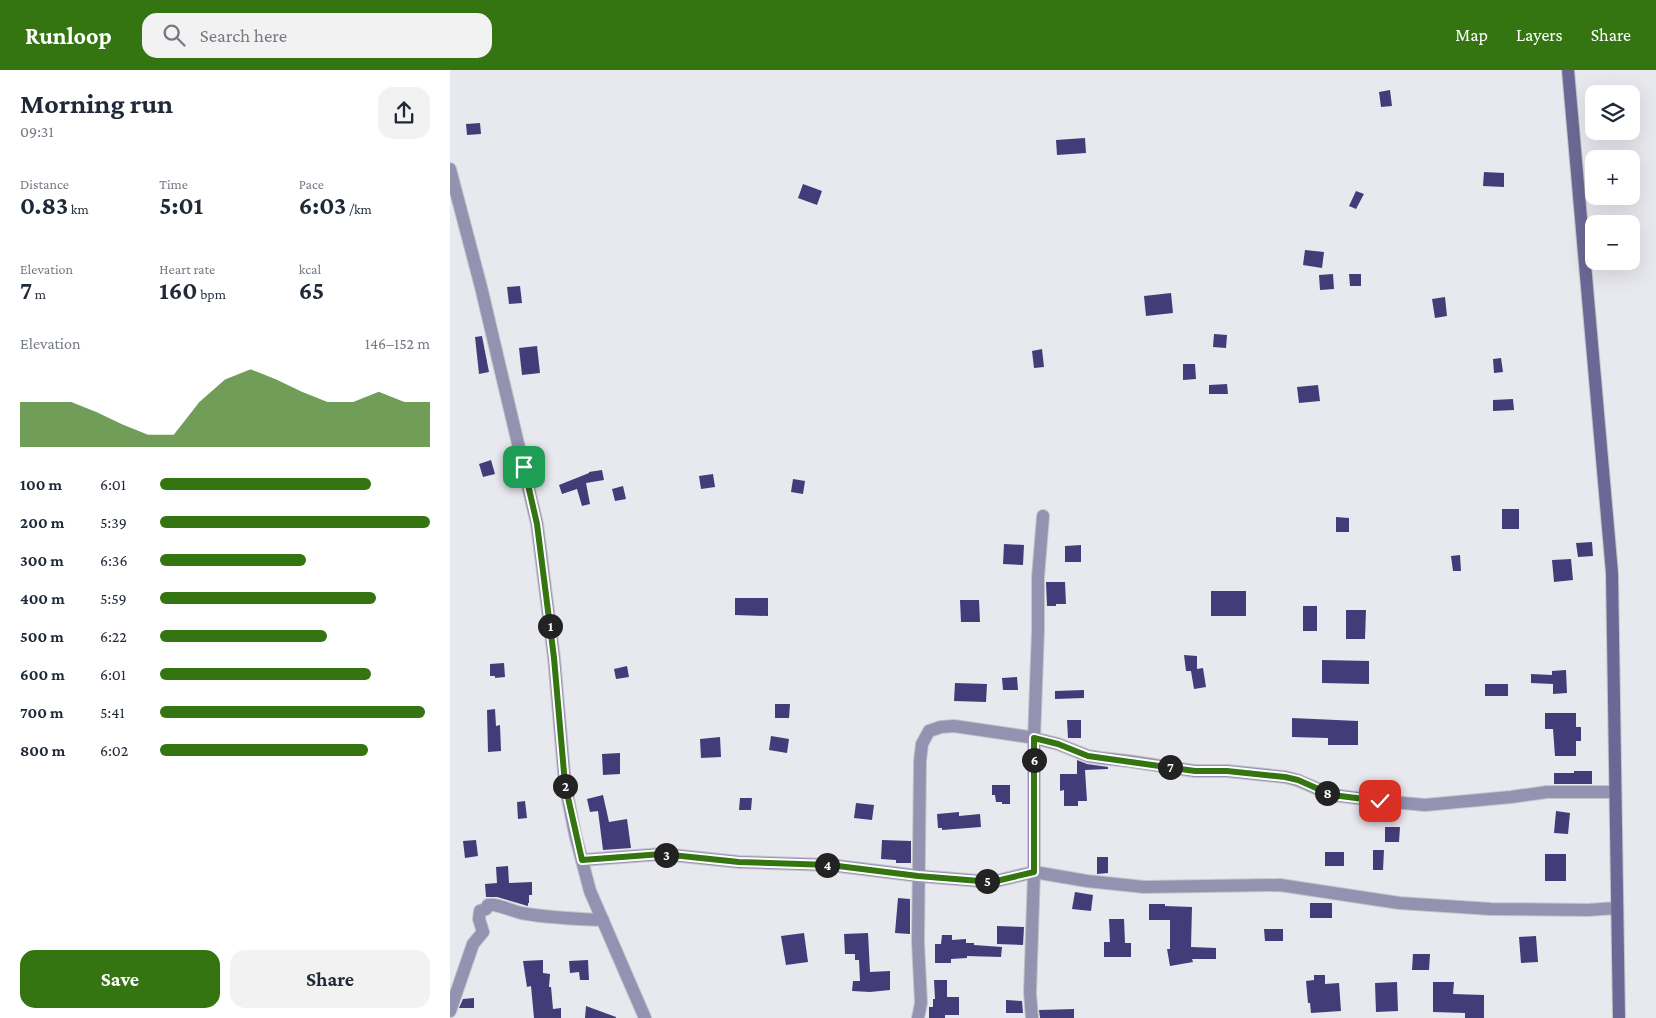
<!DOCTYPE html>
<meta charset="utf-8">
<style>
:root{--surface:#fff;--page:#f2f2f3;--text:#1f2937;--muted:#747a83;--accent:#357511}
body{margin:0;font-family:"Crimson Pro",serif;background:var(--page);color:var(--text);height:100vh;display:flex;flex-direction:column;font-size:19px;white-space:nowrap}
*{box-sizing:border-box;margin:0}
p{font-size:16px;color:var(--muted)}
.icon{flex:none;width:28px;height:28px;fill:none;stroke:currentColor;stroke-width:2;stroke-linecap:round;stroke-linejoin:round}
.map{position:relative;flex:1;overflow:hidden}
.side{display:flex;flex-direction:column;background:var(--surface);width:450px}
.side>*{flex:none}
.buttons{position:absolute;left:1135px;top:15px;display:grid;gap:10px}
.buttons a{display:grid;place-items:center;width:55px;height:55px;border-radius:10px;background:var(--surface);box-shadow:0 5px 20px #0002;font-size:25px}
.pin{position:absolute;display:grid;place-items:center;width:42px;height:42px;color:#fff;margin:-21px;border-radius:10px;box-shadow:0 2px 8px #0006}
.km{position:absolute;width:25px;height:25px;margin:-12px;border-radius:50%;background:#222;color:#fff;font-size:14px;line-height:25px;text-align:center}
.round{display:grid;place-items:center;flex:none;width:52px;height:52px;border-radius:15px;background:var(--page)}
.head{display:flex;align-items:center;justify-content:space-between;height:85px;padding:0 20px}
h1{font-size:28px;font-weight:700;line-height:38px}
.figures{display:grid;grid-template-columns:repeat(3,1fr);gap:8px;height:85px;padding:5px 20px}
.figures div{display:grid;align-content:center}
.figures b{font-size:25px;font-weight:700}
.figures small{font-size:14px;font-weight:400}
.figures p{font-size:14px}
.chart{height:140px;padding:10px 20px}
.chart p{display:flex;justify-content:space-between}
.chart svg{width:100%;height:90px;margin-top:5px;fill:var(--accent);opacity:.7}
.primary-button{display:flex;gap:10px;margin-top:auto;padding:10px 20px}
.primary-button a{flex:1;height:58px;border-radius:15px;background:var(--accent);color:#fff;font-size:20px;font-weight:700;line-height:58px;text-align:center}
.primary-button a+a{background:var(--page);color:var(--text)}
ul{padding:0 20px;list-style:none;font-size:16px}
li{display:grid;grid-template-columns:80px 60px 1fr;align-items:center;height:38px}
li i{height:12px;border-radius:6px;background:var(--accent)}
header{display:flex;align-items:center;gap:30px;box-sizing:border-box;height:70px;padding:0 25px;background:var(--accent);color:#fff}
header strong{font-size:24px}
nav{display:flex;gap:28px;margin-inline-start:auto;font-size:18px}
.search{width:350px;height:45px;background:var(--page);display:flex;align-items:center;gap:12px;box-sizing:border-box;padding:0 18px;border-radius:15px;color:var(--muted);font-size:19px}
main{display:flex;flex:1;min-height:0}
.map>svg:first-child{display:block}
</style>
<header>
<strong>Runloop</strong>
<div class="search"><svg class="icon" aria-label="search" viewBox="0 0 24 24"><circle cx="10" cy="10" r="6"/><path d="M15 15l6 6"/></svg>Search here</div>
<nav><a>Map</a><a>Layers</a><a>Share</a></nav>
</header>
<main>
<section class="side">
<div class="head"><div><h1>Morning run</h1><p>09:31</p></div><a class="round"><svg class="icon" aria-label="share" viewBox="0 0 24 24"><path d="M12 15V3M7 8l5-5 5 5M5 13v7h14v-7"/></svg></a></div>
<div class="figures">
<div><p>Distance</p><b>0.83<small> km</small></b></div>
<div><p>Time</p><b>5:01</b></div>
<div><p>Pace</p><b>6:03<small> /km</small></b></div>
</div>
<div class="figures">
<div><p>Elevation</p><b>7<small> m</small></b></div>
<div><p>Heart rate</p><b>160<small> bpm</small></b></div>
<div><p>kcal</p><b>65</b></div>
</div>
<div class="chart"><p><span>Elevation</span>146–152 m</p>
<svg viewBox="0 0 160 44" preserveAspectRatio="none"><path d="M0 44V22L10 22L20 22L30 27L40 33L50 38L60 38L70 22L80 11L90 6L100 11L110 17L120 22L130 22L140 17L150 22L160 22V44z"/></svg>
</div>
<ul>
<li><b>100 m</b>6:01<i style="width:78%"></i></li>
<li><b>200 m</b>5:39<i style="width:100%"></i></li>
<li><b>300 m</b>6:36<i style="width:54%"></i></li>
<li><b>400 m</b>5:59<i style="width:80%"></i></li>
<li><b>500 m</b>6:22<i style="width:62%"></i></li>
<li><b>600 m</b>6:01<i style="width:78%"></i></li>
<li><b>700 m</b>5:41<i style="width:98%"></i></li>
<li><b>800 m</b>6:02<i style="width:77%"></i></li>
</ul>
<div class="primary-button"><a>Save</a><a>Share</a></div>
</section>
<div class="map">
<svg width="1206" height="948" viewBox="0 0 1206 948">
<rect width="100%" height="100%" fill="#e8e8ef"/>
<g fill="#443b79">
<path d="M940,20L942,36L931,37L929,22Z"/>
<path d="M30,53L31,64L17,65L16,54Z"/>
<path d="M635,68L636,83L607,85L606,70Z"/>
<path d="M1034,102L1054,103V117L1033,116Z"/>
<path d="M353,114L372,121L367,135L348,128Z"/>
<path d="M906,121L914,124L906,139L899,136Z"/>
<path d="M855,180L874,182L872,198L853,195Z"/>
<path d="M883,204L884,219L870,220L869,205Z"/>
<path d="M899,204H911V216H900Z"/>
<path d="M70,216L72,233L59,234L57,217Z"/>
<path d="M721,223L723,243L696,246L694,226Z"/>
<path d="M995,227L997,246L985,248L982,229Z"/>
<path d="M764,264L777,265L776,278L763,277Z"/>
<path d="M32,266L39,302L29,304L25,267Z"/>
<path d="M87,276L90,303L72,305L69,278Z"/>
<path d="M592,279L594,297L584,298L582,281Z"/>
<path d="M1051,288L1053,302L1044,303L1043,289Z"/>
<path d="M733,294H745L746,309L733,310Z"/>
<path d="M777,314L778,324H759V315Z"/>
<path d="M868,315L870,331L849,333L847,317Z"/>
<path d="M1063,329L1064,340L1043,341V330Z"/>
<path d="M41,390L45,404L33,407L29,394Z"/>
<path d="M152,400L154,410L136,413L140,434L132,436L127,419L112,424L109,415L139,403V402Z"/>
<path d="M263,404L265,417L251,419L249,406Z"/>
<path d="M343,409L355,411L353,424L341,422Z"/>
<path d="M173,416L176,429L165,431L162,419Z"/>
<rect x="1052" y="439" width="17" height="20"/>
<path d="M886,447L899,448V462H886Z"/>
<path d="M1142,472L1143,486L1128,487L1126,473Z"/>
<path d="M554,474L574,475L573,495L553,494Z"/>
<path d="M631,475V492H615V476Z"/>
<path d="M1010,485L1011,501H1003L1001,486Z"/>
<path d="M1121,489L1123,510L1104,512L1102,490Z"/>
<path d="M596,512H615L616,534H606V536H597Z"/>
<rect x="761" y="521" width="35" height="25"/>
<path d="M285,528H318V546L285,545Z"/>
<path d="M510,530H529L530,552H511Z"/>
<rect x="853" y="536" width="14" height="25"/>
<path d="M896,540H916L915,569H896Z"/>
<path d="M734,585L747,586V599L753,598L756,617L744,619L741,601H736Z"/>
<path d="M872,590L919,591V614L872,613Z"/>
<path d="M54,593L55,607L45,608V606H40V594Z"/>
<path d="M177,596L179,607L166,609L164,599Z"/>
<path d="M1116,600L1117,623L1103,624V614L1081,613V604L1102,605V601Z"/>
<path d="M567,607L568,620H553L552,608Z"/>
<path d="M505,613L537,614L536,632L504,631Z"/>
<rect x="1035" y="614" width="23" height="12"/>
<path d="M634,620V628L605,629V621Z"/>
<path d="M325,634H340L339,648H325Z"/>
<path d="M45,639L46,656L50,655L51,681L38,682L37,640Z"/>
<path d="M1095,643H1126V657H1131V671H1126V686H1105L1103,659H1095Z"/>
<path d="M842,648L908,651V675H878V668L842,667Z"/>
<path d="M617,650H631V668H618Z"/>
<path d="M321,666L339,669L337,683L319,680Z"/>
<path d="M270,667L271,687L251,688L250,669Z"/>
<path d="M170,683V704L153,705L152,684Z"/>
<path d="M627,690L637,694L658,697V699L635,700L637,731H628V736H614V720L610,721V704H627Z"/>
<path d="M1124,701H1142V714H1104V703H1124Z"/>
<path d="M542,715H560V734H552V732H546L545,725H542Z"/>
<path d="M153,725L159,752L177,749L181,778L153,780L148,741L140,742L137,729Z"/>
<path d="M290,728H302L301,740H289Z"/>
<path d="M75,731L77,748L68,749L67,732Z"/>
<path d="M406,733L424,735L422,750L404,748Z"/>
<path d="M1106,741L1120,743L1118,764L1104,763Z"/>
<path d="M509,742V746L530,744L531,757L492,760V758H488L487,744Z"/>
<path d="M935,757H950L949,772H935Z"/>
<path d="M26,770L28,786L15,788L13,771Z"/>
<path d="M432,770L461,771V793H446V790L431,789Z"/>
<path d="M923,780H934L933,800H923Z"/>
<rect x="875" y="782" width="19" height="14"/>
<rect x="1095" y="784" width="21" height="27"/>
<path d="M647,787H658V803L647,804Z"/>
<path d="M58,796L59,813L82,812V825H79V833H78V836L47,827H36L35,814L47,813L46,797Z"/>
<path d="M625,822L643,825L641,841L622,839Z"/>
<path d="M448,828L460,829V864L445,863Z"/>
<rect x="860" y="833" width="22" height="15"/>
<path d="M699,834H715V836L742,837L741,877L766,878V889H742L743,892L720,896L717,879H720V850H699Z"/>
<path d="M659,849H674L675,873H681V887H654V872H660Z"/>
<path d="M547,856L574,857L573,875L547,874Z"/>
<path d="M814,859H833V871H815Z"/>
<path d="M354,863L358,892L336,895L331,866Z"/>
<path d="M418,863L420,902L440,901V920L420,922L402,921L403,911H410L409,890H405V884H395L394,864Z"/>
<path d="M492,865H502V870L516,869V873H524V875L552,877L551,887L517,886V888L501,889V893H485V874H491Z"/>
<path d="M1086,866L1088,892L1071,893L1069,867Z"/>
<path d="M963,884H980L979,900H962Z"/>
<path d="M93,890V903L100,904L99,917H101L103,939L111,938V948H84L81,916L77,917L73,891Z"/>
<path d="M138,890L139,910H130L129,902L120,903L119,891Z"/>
<path d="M864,905H875V914L889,913L891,941L861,943L860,933H858L856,911L864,910Z"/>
<path d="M484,910H497V927H509V945H495V948H479V937H483V929H485Z"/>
<path d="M947,912L948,941L926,942L925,913Z"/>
<path d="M983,912H1004L1003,924L1034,925V948H1015V943L983,942Z"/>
<path d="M24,928V938H9L13,929Z"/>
<path d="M556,930L572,931L573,943H556Z"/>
<path d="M136,936L166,947V948H135Z"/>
<path d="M624,939V948H590L589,940Z"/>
</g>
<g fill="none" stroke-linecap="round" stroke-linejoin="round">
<g stroke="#c5c5cb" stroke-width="14">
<g id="street">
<path d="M0,99L31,217L87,454L104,588L115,714L125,764L140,821L195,948"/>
<path d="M132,790L212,784L289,792L380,795L469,806L542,812L584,802L637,811L694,817L830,815L949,833L1041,839L1138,840L1167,838"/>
<path d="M0,941L23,874L33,862L29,849L30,841L36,839L38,835C45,833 63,841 71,843C99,848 125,849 153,850"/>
<path d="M468,948L471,933L468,872L470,691L472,674L479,661L491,657L504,656L579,667L608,674L638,686L651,688L678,691L745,701H777L835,707L847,710L882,725L931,731L975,735L1061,727L1097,722H1165"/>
<path d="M582,948L580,923L584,802V669L588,561V507L593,446"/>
</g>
</g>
<g stroke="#c5c5cb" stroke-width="14">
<path id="secondary" d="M1118,0L1162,503L1169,948"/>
</g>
<use href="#street" stroke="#9492b1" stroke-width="12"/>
<use href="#secondary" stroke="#6c6895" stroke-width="12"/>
</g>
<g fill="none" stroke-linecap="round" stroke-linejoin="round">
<g stroke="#fff" stroke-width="10">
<path id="route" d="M74,397L87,454L104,588L115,714L132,790L212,784L289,792L380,795L468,806L542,812L584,802V668L608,674L638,686L745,701H777L835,707L848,710L882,725L930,731"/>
</g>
<use href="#route" stroke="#357511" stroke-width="6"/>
</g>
</svg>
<div class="buttons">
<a><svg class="icon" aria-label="layers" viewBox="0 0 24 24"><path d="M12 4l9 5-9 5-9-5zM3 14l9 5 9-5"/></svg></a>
<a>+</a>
<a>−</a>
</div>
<div class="pin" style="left:74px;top:397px;background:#1e9e55"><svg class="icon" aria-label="arrive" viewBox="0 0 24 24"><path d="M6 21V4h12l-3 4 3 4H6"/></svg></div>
<div class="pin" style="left:930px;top:731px;background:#d93025"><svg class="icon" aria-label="check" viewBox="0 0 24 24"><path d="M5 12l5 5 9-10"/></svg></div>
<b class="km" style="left:100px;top:556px">1</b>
<b class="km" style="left:115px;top:716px">2</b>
<b class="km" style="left:216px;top:785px">3</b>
<b class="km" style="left:377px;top:795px">4</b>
<b class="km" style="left:537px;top:811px">5</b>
<b class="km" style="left:584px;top:690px">6</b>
<b class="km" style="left:720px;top:697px">7</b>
<b class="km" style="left:877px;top:723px">8</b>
</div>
</main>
